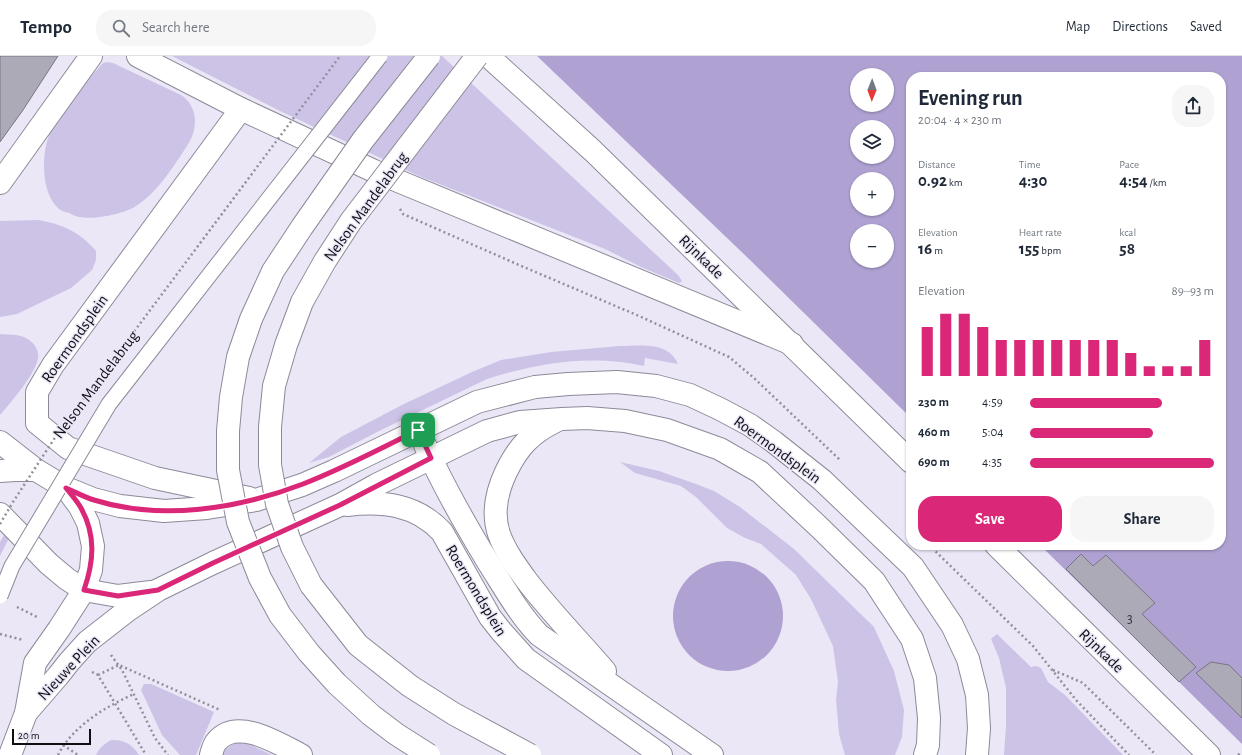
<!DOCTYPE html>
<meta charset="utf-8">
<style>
:root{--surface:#fff;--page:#f6f6f7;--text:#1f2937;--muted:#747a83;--line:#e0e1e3;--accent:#db2777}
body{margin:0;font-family:"Alegreya Sans",sans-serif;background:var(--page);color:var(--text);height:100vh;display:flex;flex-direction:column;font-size:15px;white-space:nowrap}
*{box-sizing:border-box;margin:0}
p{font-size:13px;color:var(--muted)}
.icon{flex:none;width:22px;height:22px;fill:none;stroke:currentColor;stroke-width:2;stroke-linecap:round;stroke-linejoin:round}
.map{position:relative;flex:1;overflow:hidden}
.sheet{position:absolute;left:906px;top:16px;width:320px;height:478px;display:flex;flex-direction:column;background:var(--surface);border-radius:16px;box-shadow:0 1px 3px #0004}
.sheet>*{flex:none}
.needle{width:26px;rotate:181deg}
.controls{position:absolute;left:850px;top:12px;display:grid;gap:8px}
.controls a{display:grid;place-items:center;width:44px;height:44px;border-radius:50%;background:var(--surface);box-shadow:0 1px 3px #0004;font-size:20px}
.scale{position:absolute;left:12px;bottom:10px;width:79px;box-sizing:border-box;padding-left:4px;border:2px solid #0f0e13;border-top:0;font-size:11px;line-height:14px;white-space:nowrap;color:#0f0e13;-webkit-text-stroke:3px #ebe7f7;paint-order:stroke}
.pin{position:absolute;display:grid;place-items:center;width:34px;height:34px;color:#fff;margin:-17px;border-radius:8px;box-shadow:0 2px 6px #0006}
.round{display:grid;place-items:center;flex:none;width:42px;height:42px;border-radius:16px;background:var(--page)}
.head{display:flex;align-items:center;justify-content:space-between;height:68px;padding:0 12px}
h1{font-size:22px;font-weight:700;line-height:30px}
.figures{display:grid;grid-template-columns:repeat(3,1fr);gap:6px;height:68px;padding:4px 12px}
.figures div{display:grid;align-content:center}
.figures b{font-size:17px;font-weight:700}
.figures small{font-size:11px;font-weight:400}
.figures p{font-size:11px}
.chart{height:112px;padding:8px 12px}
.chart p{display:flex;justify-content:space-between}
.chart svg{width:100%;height:72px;margin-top:4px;stroke:var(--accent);stroke-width:6}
.button{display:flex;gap:8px;margin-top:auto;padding:8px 12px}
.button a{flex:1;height:46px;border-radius:16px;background:var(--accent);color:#fff;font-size:16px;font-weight:700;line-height:46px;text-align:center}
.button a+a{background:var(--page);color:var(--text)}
ul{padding:0 12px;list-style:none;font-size:13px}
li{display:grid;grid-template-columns:64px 48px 1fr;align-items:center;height:30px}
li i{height:10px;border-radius:5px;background:var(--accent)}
header{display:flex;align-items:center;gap:24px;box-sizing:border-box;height:56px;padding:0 20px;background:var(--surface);border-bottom:1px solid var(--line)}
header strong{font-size:19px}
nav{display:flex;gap:22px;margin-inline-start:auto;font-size:14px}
.search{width:280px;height:36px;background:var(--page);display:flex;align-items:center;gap:10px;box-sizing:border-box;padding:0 14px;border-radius:16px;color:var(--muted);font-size:15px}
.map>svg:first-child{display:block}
</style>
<header>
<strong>Tempo</strong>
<div class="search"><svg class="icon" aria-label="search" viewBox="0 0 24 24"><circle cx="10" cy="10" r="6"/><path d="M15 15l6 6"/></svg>Search here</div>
<nav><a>Map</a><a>Directions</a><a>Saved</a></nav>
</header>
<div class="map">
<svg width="1242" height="699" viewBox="0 0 1242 699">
<rect width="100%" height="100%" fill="#ebe7f7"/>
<g fill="#ccc3e7">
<path d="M172,0H442L678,219L682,225L679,227L641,211L605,193L419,120L280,55Z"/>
<path d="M107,6L113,7L181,39C199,51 198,74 187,90C173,111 158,136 136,150C124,158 95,164 80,161C77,161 73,159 69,157C65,156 61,155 58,152C41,136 41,98 50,77C61,51 84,29 103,7Z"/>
<path d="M38,164C62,168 80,176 96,195V204L92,214L71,232L17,258L0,261V165Z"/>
<path d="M0,278C7,279 15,278 21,280C31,283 40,292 38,303C34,320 11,346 0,359Z"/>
<path d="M620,290C641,290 668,285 678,308L645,302L644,310C591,298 537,307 487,323L377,376L329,401L309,407L341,381L404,348L472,316L501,304L551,296Z"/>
<path d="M620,406L659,415L696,428L714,435L740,451L794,493L874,571L894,615L904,654L902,681L895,699H845L839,678L836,643L838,626L833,590L811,543L796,519L761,488L745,482L727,472L696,441L681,430L635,417Z"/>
<path d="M8,472L13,474L0,500V486Z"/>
<path d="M997,578L1031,611L1036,610L1041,612L1048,626L1065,639L1123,699H1004L1006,670V632L999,602L991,583Z"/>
<path d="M144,628H151L214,656L196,699H180L162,679L141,634Z"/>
<path d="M111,684C124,683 132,688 139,699H96C99,692 104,688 111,684Z"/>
<path d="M238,687L249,688L272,699H222C226,692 231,689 238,687Z"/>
</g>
<g fill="#afa1d2" fill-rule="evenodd">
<path d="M537,0H1242V688L1040,489H1221V21H911V362L749,203ZM857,19H887V49H857ZM857,71H887V101H857ZM857,123H887V153H857ZM857,175H887V205H857Z"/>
<circle cx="728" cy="560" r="55"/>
</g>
<g fill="#adaab8" stroke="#797583">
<path d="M0,0H58L23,54L0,86Z"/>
<path d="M1081,498L1093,510L1106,499L1155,547L1142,558L1196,611L1179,626L1066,513Z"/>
<path d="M1211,606L1229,609L1242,622V662L1196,617Z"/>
</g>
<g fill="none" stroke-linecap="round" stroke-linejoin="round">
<g stroke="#8d8a98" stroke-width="24">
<g id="street">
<path d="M138,0L241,53L374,115L792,288"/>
<path d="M488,0L593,95L911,406"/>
<path d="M241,53L53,309L37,336V367L68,392L155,422L249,442"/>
<path d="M0,127L91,0"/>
<path d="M0,415L15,414H36"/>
<path d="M996,489L1209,699"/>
<path d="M211,699C212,695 214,688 217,685C238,661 279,688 301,699"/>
</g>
</g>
<g stroke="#8d8a98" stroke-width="24">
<g id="primary">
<path d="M556,365C531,377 518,391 506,416C497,435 492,457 499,478C505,495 516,510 527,525C551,556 579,585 605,615"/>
<path d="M0,386L36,414L66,432L80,451L88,467L93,490L91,514L84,534L59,573L35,607L26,657L10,699"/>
<path d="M425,389C443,430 465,468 488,506C504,531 518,557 539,579L712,699"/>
<path d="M66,432L93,443L120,450L164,455L207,452L256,444L302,429L334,415L477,346L535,331L568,328L617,326L656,330L690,339L720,353L750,369L774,386L822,424L913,511L952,569L968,603L977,639L979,672L977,699"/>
<path d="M347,449C383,445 416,448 442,476L490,561L501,575L526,603L661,699"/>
<path d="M0,458L49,508L67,523L84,534L118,540L151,536"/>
<path d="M26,657L58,620L69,606L87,586L128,554L158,534L213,507L340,449L376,429L487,375L520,366L562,363L587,362L625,365L667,374L720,393L760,416L819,471L874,525L912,583L925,622L929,662L928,689L925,699"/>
</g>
</g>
<g stroke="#928f9b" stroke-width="2.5" stroke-dasharray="2 3" stroke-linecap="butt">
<path d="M400,153L403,158L519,209L639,260L729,301L754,322L840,404"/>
<path d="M932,492L1033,590L1076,644L1129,699"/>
<path d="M17,551L37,561"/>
<path d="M0,578L23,584"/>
<path d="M111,599L122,614L155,682L168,699"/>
<path d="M1053,614L1083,627L1156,699"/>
<path d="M92,616L98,619L146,699"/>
<path d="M98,619L119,609L220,654"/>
<path d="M63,689L78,699"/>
<path d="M58,699C73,670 105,651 134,638"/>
<path d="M1238,699L1242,696"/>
</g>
<use href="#street" stroke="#fff" stroke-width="22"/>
<use href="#primary" stroke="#fff" stroke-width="22"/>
<g stroke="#8d8a98" stroke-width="17" stroke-linecap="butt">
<path id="lane-bridge" d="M0,540L12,510L109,348L380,0"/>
</g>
<g stroke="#8d8a98" stroke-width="24" stroke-linecap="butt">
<g id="primary-bridge">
<path d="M477,0L351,165L325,205L302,246L286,289L274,330L270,371V409L277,448L292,491L311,529L358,589L410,630L454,658L530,699"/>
<path d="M429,699L396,678L371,659L337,628L309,597L280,559L260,522L238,466L228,414V375L231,341L238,301L251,263L273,215L302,171L363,84L429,0"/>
</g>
</g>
<path stroke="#928f9b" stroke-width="2.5" stroke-dasharray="2 3" stroke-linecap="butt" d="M0,468L13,446L56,380L340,0"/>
<use href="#lane-bridge" stroke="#fff" stroke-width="15"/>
<use href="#primary-bridge" stroke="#fff" stroke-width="22"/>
</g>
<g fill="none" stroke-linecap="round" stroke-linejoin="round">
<g stroke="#fff" stroke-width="8">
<path id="route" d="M418,374L431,402L340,449L213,507L158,534L118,540L84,534C94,505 96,479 81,452C77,445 71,438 66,432C75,436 84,441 94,444C161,465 238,453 303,428C342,413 380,393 418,374Z"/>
</g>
<use href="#route" stroke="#db2777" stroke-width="5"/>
</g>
<g text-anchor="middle" stroke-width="3" stroke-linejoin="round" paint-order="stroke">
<g font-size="14" fill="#36353c">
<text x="1130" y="567">3</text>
</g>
<g font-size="16" fill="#0f0e13" stroke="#ebe7f7">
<text transform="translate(365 150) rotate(-54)" y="6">Nelson Mandelabrug</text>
<text transform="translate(702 200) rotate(44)" y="6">Rijnkade</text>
<text transform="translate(74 282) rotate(-55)" y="6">Roermondsplein</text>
<text transform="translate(95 328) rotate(-53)" y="6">Nelson Mandelabrug</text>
<text transform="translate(778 393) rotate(36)" y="6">Roermondsplein</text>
<text transform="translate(477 534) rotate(59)" y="6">Roermondsplein</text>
<text transform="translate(1102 594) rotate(44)" y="6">Rijnkade</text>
<text transform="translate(68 611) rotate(-47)" y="6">Nieuwe Plein</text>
</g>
</g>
</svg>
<div class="controls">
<a><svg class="needle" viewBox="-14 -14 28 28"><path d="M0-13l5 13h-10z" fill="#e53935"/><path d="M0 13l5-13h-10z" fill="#747a83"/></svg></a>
<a><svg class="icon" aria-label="layers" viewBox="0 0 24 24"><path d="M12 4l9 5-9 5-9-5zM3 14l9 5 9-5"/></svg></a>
<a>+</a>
<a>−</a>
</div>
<div class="scale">20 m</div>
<div class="pin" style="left:418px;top:374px;background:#1e9e55"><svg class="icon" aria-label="arrive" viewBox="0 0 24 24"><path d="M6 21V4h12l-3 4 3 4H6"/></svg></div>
<section class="sheet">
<div class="head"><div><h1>Evening run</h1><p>20:04 · 4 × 230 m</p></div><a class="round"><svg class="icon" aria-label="share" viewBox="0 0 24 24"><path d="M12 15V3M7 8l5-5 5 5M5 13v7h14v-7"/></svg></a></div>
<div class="figures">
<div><p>Distance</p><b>0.92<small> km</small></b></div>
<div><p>Time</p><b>4:30</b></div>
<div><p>Pace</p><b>4:54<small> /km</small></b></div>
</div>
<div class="figures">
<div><p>Elevation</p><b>16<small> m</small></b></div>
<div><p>Heart rate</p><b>155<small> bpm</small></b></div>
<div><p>kcal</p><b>58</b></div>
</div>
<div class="chart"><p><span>Elevation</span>89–93 m</p>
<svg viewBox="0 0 160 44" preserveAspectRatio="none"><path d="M5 44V14M15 44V6M25 44V6M35 44V14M45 44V22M55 44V22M65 44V22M75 44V22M85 44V22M95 44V22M105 44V22M115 44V30M125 44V38M135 44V38M145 44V38M155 44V22"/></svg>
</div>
<ul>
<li><b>230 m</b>4:59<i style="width:72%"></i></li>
<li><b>460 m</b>5:04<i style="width:67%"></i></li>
<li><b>690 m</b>4:35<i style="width:100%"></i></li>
</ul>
<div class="button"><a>Save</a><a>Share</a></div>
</section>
</div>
